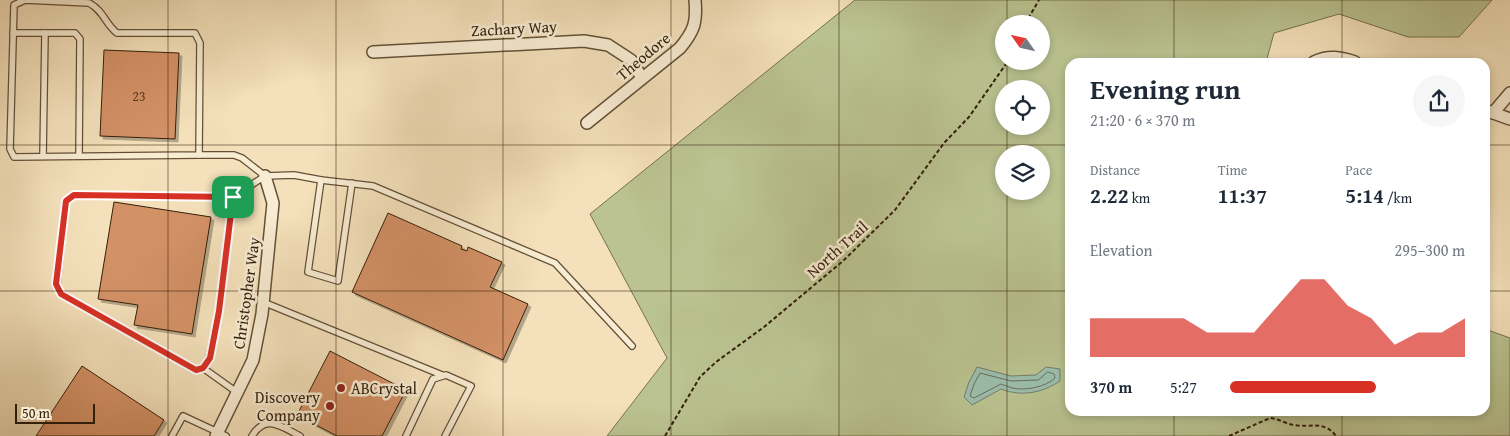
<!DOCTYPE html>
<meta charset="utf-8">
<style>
:root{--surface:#fff;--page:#f6f6f7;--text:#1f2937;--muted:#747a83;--accent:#d93025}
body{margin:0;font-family:"Gentium Book Plus",serif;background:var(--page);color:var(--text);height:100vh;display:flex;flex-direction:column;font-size:19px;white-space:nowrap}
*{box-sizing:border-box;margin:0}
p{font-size:16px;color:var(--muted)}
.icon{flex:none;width:28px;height:28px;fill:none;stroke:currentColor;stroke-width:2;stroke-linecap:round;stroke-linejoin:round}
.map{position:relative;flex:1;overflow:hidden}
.drawer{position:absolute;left:1065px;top:58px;width:425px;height:358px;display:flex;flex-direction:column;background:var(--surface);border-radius:15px;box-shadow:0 2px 8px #0003}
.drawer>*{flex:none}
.needle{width:32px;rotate:304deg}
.buttons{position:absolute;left:995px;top:15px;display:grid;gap:10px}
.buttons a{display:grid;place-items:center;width:55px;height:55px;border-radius:50%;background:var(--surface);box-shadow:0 2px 8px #0003;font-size:25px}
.scale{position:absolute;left:15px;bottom:12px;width:80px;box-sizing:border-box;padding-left:5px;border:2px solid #341f0b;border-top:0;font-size:14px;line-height:18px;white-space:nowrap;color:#341f0b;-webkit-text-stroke:4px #f8ecd3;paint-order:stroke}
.pin{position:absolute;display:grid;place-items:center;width:42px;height:42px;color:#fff;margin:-21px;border-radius:10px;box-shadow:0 2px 8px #0006}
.round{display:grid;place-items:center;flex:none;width:52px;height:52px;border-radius:26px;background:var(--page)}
.headline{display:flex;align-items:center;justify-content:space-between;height:85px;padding:0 25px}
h1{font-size:28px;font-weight:600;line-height:38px}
.stats{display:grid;grid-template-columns:repeat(3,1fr);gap:8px;height:85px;padding:5px 25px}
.stats div{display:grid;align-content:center}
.stats b{font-size:21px;font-weight:600}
.stats small{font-size:14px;font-weight:400}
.stats p{font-size:14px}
.chart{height:140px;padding:10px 25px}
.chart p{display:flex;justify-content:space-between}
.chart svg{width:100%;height:90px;margin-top:5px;fill:var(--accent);opacity:.7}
ul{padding:0 25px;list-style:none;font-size:16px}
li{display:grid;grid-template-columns:80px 60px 1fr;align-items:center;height:38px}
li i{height:12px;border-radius:6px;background:var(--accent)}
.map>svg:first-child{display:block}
</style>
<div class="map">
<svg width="1510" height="436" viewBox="0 0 1510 436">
<defs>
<filter id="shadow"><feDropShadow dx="3" dy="3" stdDeviation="0" flood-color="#0004"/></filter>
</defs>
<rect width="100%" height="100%" fill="#f4e1bb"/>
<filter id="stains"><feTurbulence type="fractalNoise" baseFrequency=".004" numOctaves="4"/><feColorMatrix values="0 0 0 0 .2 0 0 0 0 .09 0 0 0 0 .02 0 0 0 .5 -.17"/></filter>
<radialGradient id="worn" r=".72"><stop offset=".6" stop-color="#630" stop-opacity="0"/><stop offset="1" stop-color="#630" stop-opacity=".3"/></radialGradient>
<path fill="#bac391" stroke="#77714e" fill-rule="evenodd" d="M855,0H1492L1459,37H1408L1339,14L1274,33L1266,62H1070V410H1485V329L1510,338V436H607L667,358L590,214ZM1004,24H1041V61H1004ZM1004,89H1041V126H1004ZM1004,154H1041V191H1004Z"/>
<path fill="#9cbeae" stroke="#727e6d" d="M977,367L1011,376L1036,375L1046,367L1060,369V381C1042,393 1021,397 1001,389L972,405L964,397L969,382Z"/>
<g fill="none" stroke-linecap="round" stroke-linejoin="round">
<path stroke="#686e5c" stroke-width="1" d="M1048,372L1054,374L1055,378C1046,387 1025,391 1012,388C1008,387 1005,385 1001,384L974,398L970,396L974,384L980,373L1011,381L1038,380Z"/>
</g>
<g fill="#d39166" stroke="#341f0b" filter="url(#shadow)">
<path d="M104,50L179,53L175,139L100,136Z"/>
<path d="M114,202L211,217L192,334L134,325L138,305L98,299Z"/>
<path d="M388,213L462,246L461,249L467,251L468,247L502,262L490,287L528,304L503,360L352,292Z"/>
<path d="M330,351L406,390L382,436H337L297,415Z"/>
<path d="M82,366L164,420L154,436H36Z"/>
</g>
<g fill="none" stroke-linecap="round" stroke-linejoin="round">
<g stroke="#645037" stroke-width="8">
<g id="lane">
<path d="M25,0L89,3C104,11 105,24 117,33H195L200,43L199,155L14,157L10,149L14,5Z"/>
<path d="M13,33H75L80,39L79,156"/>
<path d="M199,155H234L242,158L265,176"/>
<path d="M43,156L45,33"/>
<path d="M321,180L308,272L338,281L352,183"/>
<path d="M233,197L74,195L66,201L57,284L61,294L196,370L203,368L209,358L219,311L233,197L265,176L294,175L321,180L373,186L555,263L632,346"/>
<path d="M263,302L442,375"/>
<path d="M203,368L238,393"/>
<path d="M172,436L183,416L226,436"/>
<path d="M252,436C266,413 282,427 300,436"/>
<path d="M406,436L433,379L446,375L471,386L445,436"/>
</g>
</g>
<g stroke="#645037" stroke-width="14">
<g id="street">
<path d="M373,52L584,41L608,45L631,60L642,78"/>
<path d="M1314,62C1328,55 1341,57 1355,62"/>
<path d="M1485,110L1510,119"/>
<path d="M1493,113L1510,93"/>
<path d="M587,123L680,48C694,31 697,23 695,0"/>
<path d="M216,436L253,360L262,314L273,203L265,176"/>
</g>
</g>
<g stroke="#341f0b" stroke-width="2" stroke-dasharray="4 2.5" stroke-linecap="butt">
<path d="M1025,24L1039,0"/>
<path d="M665,436L700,377L716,362L764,327L843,261L895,210L944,143L969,117L1008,61"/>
<path d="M1229,436L1270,418C1279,419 1286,424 1294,425C1310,428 1324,420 1336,436"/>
</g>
<use href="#lane" stroke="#f8ecd3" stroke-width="5.5"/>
<use href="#street" stroke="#f8ecd3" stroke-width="11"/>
</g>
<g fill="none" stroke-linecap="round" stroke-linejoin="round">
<g stroke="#fff" stroke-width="10">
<path id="route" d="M74,195L233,197L219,311L210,358L203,368L196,370L61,294L56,284L66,201Z"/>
</g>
<use href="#route" stroke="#d93025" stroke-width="6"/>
</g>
<path fill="none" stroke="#341f0b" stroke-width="1" stroke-opacity="0.55" d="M168,0V436M336,0V436M503,0V436M671,0V436M839,0V436M1007,0V24M1174,0V62M1342,0V62M1007,61V89M1007,126V154M0,145H1070M1485,145H1510M1007,191V436M0,291H1070M1485,291H1510M1174,410V436M1342,410V436"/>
<g fill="#8f2418" stroke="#f8ecd3" stroke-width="2">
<circle cx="341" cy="388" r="5"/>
<circle cx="330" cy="406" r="5"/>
</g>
<g text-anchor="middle" stroke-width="5" stroke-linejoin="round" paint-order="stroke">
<g font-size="14" fill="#5c3c22">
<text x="139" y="101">23</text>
</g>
<g font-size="16" fill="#341f0b" stroke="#f8ecd3">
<text transform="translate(514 28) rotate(-3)" y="6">Zachary Way</text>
<text transform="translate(643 56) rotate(-40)" y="6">Theodore</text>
<text transform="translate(837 249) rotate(-42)" y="6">North Trail</text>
<text transform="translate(246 293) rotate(-82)" y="6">Christopher Way</text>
</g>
<g font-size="16" fill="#341f0b" stroke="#f8ecd3" text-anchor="start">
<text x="351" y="394">ABCrystal</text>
<text x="320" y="403" text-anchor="end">Discovery<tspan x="320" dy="18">Company</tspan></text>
</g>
</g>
<rect width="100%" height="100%" filter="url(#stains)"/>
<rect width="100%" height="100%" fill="url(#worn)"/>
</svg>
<div class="buttons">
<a><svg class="needle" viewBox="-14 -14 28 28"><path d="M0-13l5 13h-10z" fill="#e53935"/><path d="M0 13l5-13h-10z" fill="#747a83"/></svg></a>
<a><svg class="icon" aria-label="locate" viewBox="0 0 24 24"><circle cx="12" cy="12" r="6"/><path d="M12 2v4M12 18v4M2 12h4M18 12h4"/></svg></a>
<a><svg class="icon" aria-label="layers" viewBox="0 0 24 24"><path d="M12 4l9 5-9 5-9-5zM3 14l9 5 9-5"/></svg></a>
</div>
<div class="scale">50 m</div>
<div class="pin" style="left:233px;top:197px;background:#1e9e55"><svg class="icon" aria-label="arrive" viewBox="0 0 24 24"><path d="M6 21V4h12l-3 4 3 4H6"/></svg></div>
<section class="drawer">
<div class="headline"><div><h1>Evening run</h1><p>21:20 · 6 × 370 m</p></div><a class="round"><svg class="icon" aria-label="share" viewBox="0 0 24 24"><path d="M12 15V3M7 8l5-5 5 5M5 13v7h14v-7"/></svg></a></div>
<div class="stats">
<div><p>Distance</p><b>2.22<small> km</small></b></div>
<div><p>Time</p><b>11:37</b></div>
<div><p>Pace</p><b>5:14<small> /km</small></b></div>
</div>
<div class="chart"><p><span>Elevation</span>295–300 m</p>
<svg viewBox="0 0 160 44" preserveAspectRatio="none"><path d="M0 44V25L10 25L20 25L30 25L40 25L50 32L60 32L70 32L80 19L90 6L100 6L110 19L120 25L130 38L140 32L150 32L160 25V44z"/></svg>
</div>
<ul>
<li><b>370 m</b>5:27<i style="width:62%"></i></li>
</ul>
</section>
</div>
